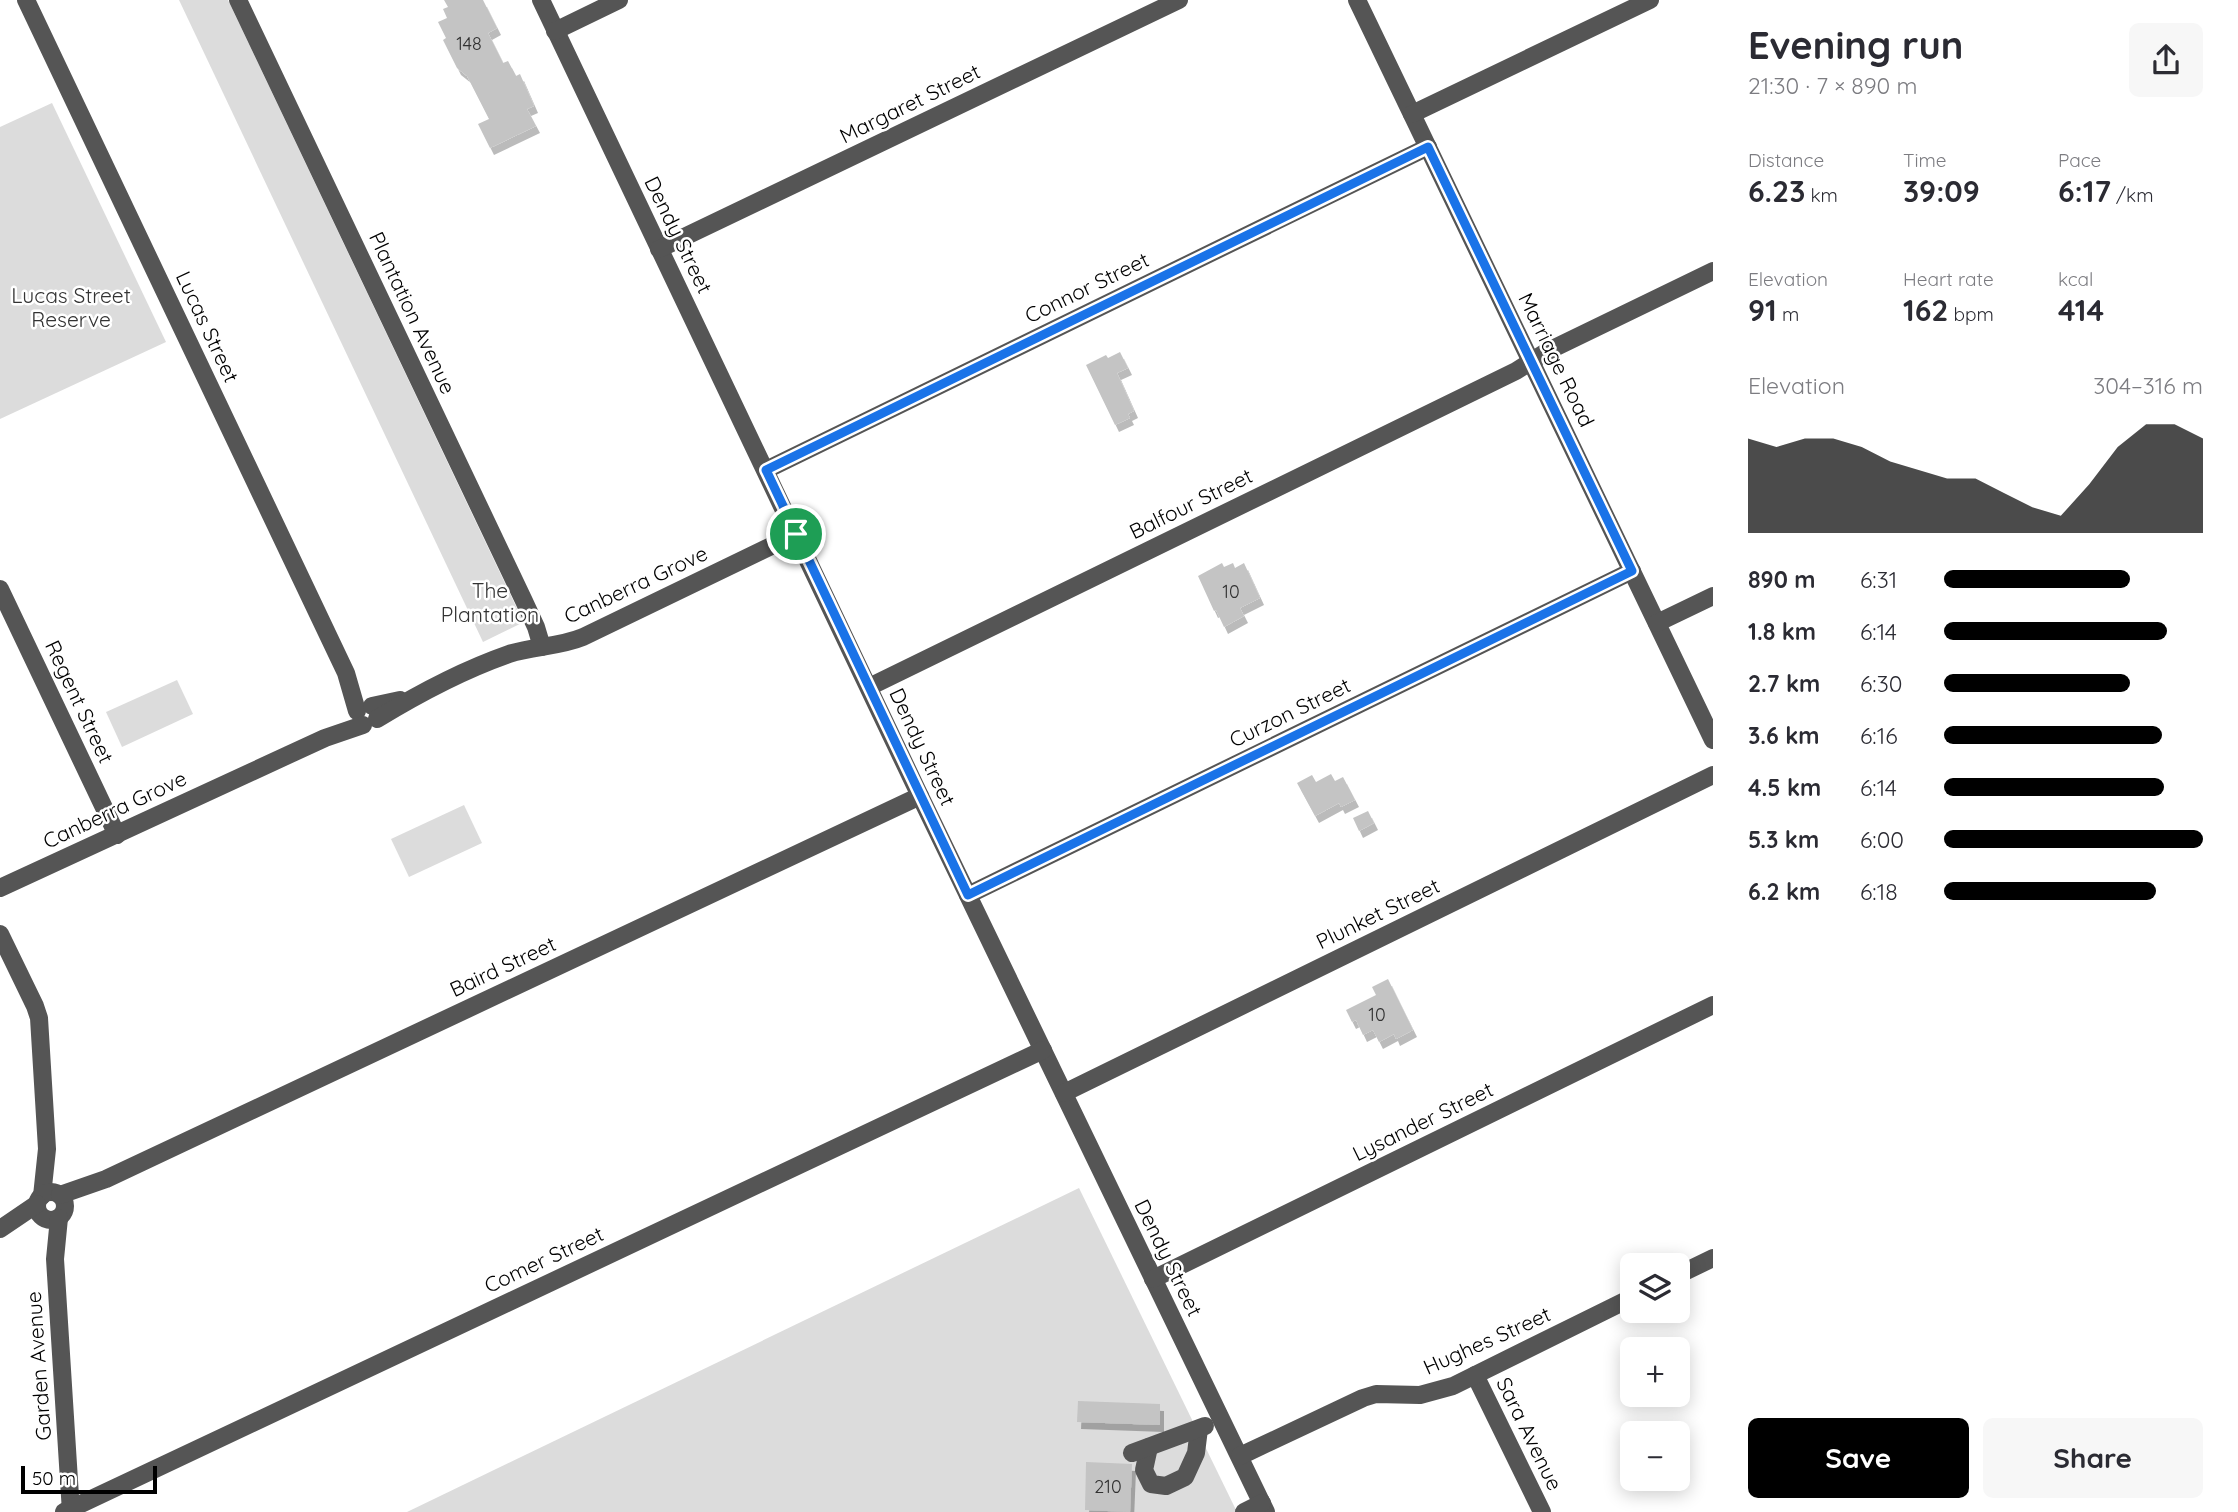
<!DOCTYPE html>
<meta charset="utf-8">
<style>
:root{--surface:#fff;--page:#f7f7f7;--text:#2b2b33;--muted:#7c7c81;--accent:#000}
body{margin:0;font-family:Quicksand,sans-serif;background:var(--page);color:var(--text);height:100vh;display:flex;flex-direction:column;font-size:26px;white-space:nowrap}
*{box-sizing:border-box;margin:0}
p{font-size:23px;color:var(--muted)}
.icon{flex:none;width:38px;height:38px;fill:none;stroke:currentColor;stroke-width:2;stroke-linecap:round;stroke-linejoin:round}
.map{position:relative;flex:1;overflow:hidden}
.details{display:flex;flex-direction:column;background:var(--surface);width:525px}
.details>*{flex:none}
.fabs{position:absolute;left:1620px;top:1253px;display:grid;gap:14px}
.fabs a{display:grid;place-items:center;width:70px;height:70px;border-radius:10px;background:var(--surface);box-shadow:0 4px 18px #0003;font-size:35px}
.scale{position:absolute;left:21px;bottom:18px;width:136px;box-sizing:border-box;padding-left:7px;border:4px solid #000;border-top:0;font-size:19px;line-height:24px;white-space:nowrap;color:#000;-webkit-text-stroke:5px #fff;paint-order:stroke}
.pin{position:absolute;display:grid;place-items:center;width:60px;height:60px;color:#fff;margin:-30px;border:4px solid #fff;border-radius:50%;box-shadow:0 2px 7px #0007}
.round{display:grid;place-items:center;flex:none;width:74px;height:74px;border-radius:10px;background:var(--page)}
.head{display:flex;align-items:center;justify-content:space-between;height:119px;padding:0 35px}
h1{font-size:38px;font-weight:700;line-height:52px}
.figures{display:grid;grid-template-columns:repeat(3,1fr);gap:10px;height:119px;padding:7px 35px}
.figures div{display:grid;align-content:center}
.figures b{font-size:30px;font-weight:700}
.figures small{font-size:19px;font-weight:400}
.figures p{font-size:19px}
.chart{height:196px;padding:14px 35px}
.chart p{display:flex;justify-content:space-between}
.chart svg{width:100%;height:126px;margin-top:7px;fill:var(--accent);opacity:.7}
.button{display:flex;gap:14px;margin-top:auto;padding:14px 35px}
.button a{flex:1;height:80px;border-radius:10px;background:var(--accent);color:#fff;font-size:28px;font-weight:700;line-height:80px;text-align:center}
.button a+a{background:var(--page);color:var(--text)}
ul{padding:0 35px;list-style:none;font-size:23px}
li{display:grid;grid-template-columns:112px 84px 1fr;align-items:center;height:52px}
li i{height:18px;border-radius:9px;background:var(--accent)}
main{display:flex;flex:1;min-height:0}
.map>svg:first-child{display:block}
</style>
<main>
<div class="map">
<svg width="1713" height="1512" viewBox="0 0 1713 1512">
<defs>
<filter id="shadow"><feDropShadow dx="4" dy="7" stdDeviation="0" flood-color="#0004"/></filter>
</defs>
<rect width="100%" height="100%" fill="#fff"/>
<g fill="#dcdcdc">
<path d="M179,0H228L521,617L522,623L483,642Z"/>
<path d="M52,103L166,342L0,419V127Z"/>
<path d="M177,680L193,714L122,747L106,712Z"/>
<path d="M464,805L482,843L409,877L391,839Z"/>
<path d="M1079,1188L1237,1512H407Z"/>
</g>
<g fill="#c4c4c4" filter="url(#shadow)">
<path d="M444,0H483L497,28L488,33L503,63L508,61L516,76L520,74L534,106L527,109L536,126L490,148L478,124L489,119L467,76L457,68L443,40L446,38L438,22L447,18L443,9L448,7Z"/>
<path d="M1120,352L1128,368L1117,373L1134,411L1128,414L1130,418L1115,425L1086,365L1106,355L1108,358Z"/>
<path d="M1222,563L1224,567L1233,563L1235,568L1244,563L1260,598L1240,608L1244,616L1224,627L1216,610L1214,611L1198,576Z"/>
<path d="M1331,774L1335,781L1343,777L1355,800L1341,807L1339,803L1315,816L1297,783L1312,775L1316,782Z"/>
<path d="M1368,811L1374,823L1359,831L1353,818Z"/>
<path d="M1388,979L1413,1030L1396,1039L1394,1034L1379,1042L1373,1030L1363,1035L1356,1020L1352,1022L1346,1010L1376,995L1372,987Z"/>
<path d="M1078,1401L1160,1404V1425L1077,1422Z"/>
<path d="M1086,1462L1132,1464L1130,1512L1085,1510Z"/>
</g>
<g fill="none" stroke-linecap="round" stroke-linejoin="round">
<g stroke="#555" stroke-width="18">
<path d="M26,0L346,673L357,711"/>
<path d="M238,0L524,601L536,627L542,647"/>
<path d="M541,0L920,796L1266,1512"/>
<path d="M1357,0L1713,740"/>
<path d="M555,31L619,0"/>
<path d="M1412,114L1650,0"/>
<path d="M659,249L1179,0"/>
<path d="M766,470L1428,147"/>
<path d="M0,589L117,835"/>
<path d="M1657,623L1713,596"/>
<path d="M869,687L1516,371L1546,352L1713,271"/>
<path d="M372,706L400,700"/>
<path d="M377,719C418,694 463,670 509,654C533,646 559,647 583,637L796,534"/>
<path d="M0,888L325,738L363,725"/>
<path d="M968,895L1632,571"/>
<path d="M0,934L35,1006L39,1018L47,1149L42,1196"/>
<path d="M1064,1093L1713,775"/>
<circle cx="51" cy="1206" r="14"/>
<path d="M60,1195L106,1179L920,796"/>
<path d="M59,1218L55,1259L71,1512"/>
<path d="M0,1229L37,1204"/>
<path d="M1678,1275L1713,1258"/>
<path d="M1153,1279L1713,1005"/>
<path d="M1475,1375L1542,1512"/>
<path d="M1149,1447L1144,1470L1151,1484L1166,1486L1185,1477L1196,1453L1199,1429"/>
<path d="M1132,1453L1205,1426"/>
<path d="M1240,1456L1363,1398L1376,1394L1420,1395L1453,1386L1633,1297"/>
<path d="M64,1512L1043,1050"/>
<path d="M1244,1512L1262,1503"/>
</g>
</g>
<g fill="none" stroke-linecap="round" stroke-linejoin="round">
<g stroke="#fff" stroke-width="14">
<path id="route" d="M1428,147L1632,571L968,895L766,470Z"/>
</g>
<use href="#route" stroke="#1a73e8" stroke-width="9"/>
</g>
<g text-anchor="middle" stroke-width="5" stroke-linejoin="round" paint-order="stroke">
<g font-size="18" fill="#313131">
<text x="469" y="50">148</text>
<text x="1231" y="598">10</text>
<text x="1377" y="1021">10</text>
<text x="1108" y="1493">210</text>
</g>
<g font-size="21" fill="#000" stroke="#fff">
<text transform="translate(910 104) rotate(-26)" y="7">Margaret Street</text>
<text transform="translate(678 235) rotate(64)" y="7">Dendy Street</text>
<text transform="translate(1087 288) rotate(-26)" y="7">Connor Street</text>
<text transform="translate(412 313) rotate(65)" y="7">Plantation Avenue</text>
<text transform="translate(207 327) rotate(65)" y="7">Lucas Street</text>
<text transform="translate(1556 360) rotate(64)" y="7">Marriage Road</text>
<text transform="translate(1191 504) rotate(-26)" y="7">Balfour Street</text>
<text transform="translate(636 585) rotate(-25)" y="7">Canberra Grove</text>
<text transform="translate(79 702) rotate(65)" y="7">Regent Street</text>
<text transform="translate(1290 713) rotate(-26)" y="7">Curzon Street</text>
<text transform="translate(922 747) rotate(65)" y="7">Dendy Street</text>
<text transform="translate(115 810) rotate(-25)" y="7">Canberra Grove</text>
<text transform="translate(1378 914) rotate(-26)" y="7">Plunket Street</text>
<text transform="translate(503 967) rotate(-25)" y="7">Baird Street</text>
<text transform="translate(1423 1122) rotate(-26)" y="7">Lysander Street</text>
<text transform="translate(1168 1258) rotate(64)" y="7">Dendy Street</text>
<text transform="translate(544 1260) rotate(-25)" y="7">Comer Street</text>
<text transform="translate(1487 1341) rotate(-24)" y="7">Hughes Street</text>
<text transform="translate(39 1366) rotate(-94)" y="7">Garden Avenue</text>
<text transform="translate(1529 1434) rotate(64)" y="7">Sara Avenue</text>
</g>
<g font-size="21" fill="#333" stroke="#fff">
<text x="71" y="303">Lucas Street<tspan x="71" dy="24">Reserve</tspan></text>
<text x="490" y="598">The<tspan x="490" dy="24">Plantation</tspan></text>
</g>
</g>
</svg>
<div class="fabs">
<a><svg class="icon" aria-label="layers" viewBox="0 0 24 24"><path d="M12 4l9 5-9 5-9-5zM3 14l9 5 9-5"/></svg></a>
<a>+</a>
<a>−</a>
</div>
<div class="scale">50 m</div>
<div class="pin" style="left:796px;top:534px;background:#1e9e55"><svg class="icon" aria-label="arrive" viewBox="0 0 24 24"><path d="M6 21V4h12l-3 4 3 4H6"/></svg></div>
</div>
<section class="details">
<div class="head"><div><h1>Evening run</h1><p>21:30 · 7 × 890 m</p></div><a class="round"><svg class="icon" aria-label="share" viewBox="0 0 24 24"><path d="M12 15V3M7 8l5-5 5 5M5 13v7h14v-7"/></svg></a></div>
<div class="figures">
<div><p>Distance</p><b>6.23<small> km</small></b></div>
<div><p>Time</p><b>39:09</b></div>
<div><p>Pace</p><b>6:17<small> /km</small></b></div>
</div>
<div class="figures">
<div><p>Elevation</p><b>91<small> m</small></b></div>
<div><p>Heart rate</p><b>162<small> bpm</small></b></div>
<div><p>kcal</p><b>414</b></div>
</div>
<div class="chart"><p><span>Elevation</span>304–316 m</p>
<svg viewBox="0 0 160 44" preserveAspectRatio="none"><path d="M0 44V11L10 14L20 11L30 11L40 14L50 19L60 22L70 25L80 25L90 30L100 35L110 38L120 27L130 14L140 6L150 6L160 11V44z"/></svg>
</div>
<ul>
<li><b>890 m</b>6:31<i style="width:72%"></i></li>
<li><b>1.8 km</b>6:14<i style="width:86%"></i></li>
<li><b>2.7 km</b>6:30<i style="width:72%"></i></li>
<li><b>3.6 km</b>6:16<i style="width:84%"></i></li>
<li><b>4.5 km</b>6:14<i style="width:85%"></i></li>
<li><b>5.3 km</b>6:00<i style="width:100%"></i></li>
<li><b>6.2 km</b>6:18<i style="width:82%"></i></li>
</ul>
<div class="button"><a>Save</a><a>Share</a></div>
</section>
</main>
